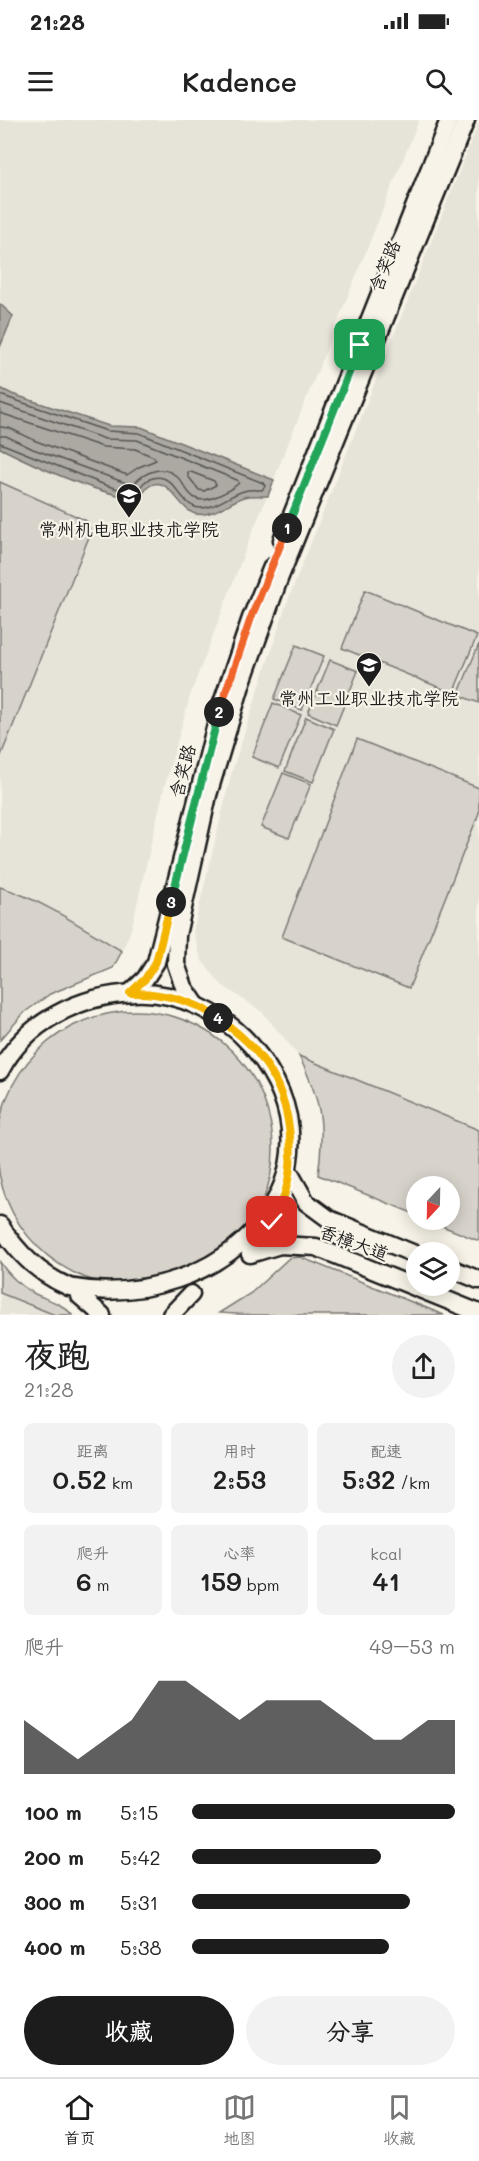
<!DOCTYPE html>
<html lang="zh">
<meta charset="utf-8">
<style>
:root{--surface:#fff;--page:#f2f2f2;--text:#222;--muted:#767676;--line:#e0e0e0;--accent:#1c1c1c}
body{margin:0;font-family:Mali,"LXGW WenKai TC",sans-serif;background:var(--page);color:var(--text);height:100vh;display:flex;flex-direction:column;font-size:22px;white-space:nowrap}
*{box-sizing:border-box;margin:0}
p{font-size:20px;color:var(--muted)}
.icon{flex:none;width:33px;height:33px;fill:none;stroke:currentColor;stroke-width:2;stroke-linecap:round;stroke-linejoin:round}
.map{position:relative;height:1195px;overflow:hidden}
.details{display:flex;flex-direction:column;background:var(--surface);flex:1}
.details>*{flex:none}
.needle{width:39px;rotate:202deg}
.tools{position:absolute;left:406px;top:1056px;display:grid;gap:12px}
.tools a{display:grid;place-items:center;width:54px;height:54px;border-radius:50%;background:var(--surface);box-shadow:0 3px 15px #0003;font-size:30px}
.pin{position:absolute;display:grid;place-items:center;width:51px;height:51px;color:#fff;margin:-26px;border-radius:12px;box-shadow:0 3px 9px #0006}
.km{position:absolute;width:30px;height:30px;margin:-15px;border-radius:50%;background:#222;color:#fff;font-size:16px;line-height:30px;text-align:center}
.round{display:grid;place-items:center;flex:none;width:63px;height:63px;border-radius:32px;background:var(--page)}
.head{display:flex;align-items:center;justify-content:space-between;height:102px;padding:0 24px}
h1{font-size:33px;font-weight:600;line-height:45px}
.metrics{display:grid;grid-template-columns:repeat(3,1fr);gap:9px;height:102px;padding:6px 24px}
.metrics div{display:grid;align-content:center;border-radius:9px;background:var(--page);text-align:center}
.metrics b{font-size:26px;font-weight:600}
.metrics small{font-size:16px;font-weight:400}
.metrics p{font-size:16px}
.chart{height:168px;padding:12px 24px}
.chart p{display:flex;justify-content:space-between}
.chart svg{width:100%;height:108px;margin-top:6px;fill:var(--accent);opacity:.7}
.button{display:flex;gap:12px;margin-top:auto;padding:12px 24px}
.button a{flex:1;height:69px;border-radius:36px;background:var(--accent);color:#fff;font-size:24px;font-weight:600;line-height:69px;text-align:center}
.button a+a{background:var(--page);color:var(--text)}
ul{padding:0 24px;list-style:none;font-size:20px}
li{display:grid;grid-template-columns:96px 72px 1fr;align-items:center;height:45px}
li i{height:15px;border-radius:8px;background:var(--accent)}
.status{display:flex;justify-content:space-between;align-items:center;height:42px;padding:0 30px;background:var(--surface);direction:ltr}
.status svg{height:16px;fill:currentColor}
header{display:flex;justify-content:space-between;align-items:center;height:78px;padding:0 24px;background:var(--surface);font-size:27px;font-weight:600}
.tab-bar{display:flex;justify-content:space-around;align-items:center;height:84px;border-top:2px solid var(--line);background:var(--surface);font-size:16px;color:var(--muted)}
.tab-bar a{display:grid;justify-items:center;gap:3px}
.tab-bar .active{color:var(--accent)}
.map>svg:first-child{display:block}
</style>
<div class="status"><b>21:28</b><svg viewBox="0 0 49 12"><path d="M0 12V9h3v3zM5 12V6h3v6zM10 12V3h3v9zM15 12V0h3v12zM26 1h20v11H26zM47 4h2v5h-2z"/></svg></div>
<header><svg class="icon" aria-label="menu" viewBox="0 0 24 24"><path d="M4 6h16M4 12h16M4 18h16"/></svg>Kadence<svg class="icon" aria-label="search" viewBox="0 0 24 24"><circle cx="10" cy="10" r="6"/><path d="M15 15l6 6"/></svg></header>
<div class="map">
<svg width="479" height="1195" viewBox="0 0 479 1195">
<rect width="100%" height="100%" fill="#f7f3e8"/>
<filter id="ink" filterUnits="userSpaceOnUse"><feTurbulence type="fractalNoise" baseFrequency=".0167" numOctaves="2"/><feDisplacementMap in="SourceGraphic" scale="12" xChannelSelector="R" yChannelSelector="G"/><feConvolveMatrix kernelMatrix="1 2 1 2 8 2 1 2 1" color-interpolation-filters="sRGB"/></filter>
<g filter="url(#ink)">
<g fill="#e6e3d9">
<path d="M0,0H419L248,423L191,573L163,672L131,810L122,831L64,797L16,772L0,767Z"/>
<path d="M479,2V1010L299,936L262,892L222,865L202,841L193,812L232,651L286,485Z"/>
<path d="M0,1173L55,1195H0Z"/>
</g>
<g fill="#d7d3cb" stroke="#7a7874" stroke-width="1.5">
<path d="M0,362L87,401L91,412L0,638Z"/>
<path d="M365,470L477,516L453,573L342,528Z"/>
<path d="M479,524V583L458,575Z"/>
<path d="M296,525L324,536L302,590L274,579Z"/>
<path d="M330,540L358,551L336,605L308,593Z"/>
<path d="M273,583L301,595L279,648L252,637Z"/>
<path d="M306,597L334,609L313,662L285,651Z"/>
<path d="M357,619L479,668V693L409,868L282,817Z"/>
<path d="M283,653L311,664L289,718L261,707Z"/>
<path d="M0,767C43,780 83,808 122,831L113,848L50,874L25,892L0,920Z"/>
<circle cx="135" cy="1029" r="138"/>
<path d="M299,936L479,1010V1121L427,1100H450V1066H417V1095L318,1055C325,1004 322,983 299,936Z"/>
<path d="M300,1137L444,1195H254L219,1193L251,1173L289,1138Z"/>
<path d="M0,1142C8,1155 22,1167 35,1174C48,1180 64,1184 72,1195H55L0,1173Z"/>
</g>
<g fill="#aca9a2" stroke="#72716c" stroke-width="1.5">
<path d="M0,184L13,196L0,227Z"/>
<path d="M0,268L12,274L109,306L141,307L274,360L268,376C260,376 251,375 244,377C229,382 213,397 196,394C178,390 168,352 148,367C145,370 142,375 139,378C99,376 36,346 0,328Z"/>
</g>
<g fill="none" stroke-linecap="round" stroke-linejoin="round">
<g stroke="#565452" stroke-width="1.5">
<path d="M0,275L107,311L139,313L263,363L265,366L262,370C256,370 249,369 244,371C228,375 212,392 195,387C177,381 173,346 146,361C143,363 140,368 137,371H124L105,365L0,323"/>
<path d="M0,283L105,319L137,320L237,360L239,363C231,370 206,385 195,378C186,373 184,362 176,356C163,344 144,352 134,364L126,363L33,329L6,316H0"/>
<path d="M0,293L103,327L135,329L154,337L156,340L139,347L127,355L36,321L9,308L0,307"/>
<path d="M188,352H191L214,361L216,365L204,371L199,370L188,356Z"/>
</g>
<g stroke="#1c1c1c" stroke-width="21">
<g id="tertiary">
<path d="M282,420L449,0"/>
<path d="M130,873L145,859L156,842L219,592L251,498L272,447"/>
<path d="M197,886L184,867L176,844L177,815L208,675L242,562L279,459L466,0"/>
<path d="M0,951C26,901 81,875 135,873C177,871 223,893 251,925C361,1054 222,1195 69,1167C39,1154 17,1133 0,1105"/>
<path d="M289,1052L306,1082L329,1099L417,1135"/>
<path d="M250,1134L280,1125L316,1127L479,1193"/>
<path d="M450,1148L479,1160"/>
<path d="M80,1176L102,1195"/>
<path d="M171,1195L191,1174"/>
</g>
</g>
<use href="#tertiary" stroke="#f7f3e8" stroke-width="16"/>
</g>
</g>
<g fill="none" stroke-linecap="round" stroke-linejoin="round" filter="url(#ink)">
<g stroke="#fff" stroke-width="12">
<path id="split-1" d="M287,408L360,225"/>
</g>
<g stroke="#fff" stroke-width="12">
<path id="split-2" d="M219,592L251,498L287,408"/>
</g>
<g stroke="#fff" stroke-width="12">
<path id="split-3" d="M171,782L219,592"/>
</g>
<g stroke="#fff" stroke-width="12">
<path id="split-4" d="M171,782L156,842L145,859L130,873C160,872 193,880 218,898"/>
</g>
<g stroke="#fff" stroke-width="12">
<path id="split-5" d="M218,898C234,910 250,922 262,939C295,983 301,1055 272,1102"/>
</g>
<use href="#split-1" stroke="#22a559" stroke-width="8"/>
<use href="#split-2" stroke="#f0652b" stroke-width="8"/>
<use href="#split-3" stroke="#22a559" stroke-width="8"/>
<use href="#split-4" stroke="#f5b400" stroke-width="8"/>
<use href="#split-5" stroke="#f5b400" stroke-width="8"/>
</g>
<defs>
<g id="university-pin" transform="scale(1.35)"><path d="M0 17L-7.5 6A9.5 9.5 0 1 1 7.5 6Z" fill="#1c1c1c" stroke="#f7f3e8"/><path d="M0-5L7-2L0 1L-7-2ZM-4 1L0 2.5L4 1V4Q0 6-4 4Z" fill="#fff"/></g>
</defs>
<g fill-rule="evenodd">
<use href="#university-pin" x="129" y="376"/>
<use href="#university-pin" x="369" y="545"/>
</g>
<g text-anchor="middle" stroke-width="4.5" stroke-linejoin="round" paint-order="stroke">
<g font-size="18" fill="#1c1c1c" stroke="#f7f3e8">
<text transform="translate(385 146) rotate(-68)" y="6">含笑路</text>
<text transform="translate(183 651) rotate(-75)" y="6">含笑路</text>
<text transform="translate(354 1123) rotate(20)" y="6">香樟大道</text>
</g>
<g font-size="18" fill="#1c1c1c" stroke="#f7f3e8">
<text x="129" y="416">常州机电职业技术学院</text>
<text x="369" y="585">常州工业职业技术学院</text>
</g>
</g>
</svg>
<div class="tools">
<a><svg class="needle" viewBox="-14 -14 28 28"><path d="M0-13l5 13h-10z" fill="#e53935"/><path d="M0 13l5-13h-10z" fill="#767676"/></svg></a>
<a><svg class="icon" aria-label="layers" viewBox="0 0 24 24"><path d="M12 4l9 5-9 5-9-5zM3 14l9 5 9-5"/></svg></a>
</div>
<div class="pin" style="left:360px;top:225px;background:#1e9e55"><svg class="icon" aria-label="arrive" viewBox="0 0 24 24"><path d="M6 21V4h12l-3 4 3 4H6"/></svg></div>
<div class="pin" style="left:272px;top:1102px;background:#d93025"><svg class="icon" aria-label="check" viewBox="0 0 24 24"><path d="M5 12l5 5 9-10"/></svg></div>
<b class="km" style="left:287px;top:408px">1</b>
<b class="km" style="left:219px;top:592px">2</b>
<b class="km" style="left:171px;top:782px">3</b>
<b class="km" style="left:218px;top:898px">4</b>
</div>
<section class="details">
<div class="head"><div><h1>夜跑</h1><p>21:28</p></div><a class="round"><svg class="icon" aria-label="share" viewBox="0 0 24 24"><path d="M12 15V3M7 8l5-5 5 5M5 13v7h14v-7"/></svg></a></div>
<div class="metrics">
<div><p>距离</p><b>0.52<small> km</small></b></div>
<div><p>用时</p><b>2:53</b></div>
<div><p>配速</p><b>5:32<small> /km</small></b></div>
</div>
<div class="metrics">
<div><p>爬升</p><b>6<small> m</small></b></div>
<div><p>心率</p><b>159<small> bpm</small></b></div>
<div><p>kcal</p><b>41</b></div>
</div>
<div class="chart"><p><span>爬升</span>49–53 m</p>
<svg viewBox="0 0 160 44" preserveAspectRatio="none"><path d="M0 44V22L10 30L20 38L30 30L40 22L50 6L60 6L70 14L80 22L90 14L100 14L110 14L120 22L130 30L140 30L150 22L160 22V44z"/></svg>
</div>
<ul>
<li><b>100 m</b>5:15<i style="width:100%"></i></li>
<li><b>200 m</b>5:42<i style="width:72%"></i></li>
<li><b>300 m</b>5:31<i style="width:83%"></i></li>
<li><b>400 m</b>5:38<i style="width:75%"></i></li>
</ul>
<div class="button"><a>收藏</a><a>分享</a></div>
</section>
<nav class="tab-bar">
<a class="active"><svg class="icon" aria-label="home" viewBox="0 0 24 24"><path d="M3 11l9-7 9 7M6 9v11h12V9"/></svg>首页</a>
<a><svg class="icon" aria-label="map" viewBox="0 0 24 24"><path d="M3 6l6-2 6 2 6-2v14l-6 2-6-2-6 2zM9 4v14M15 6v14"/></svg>地图</a>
<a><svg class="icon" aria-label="saved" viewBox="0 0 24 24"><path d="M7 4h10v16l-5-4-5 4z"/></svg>收藏</a>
</nav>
